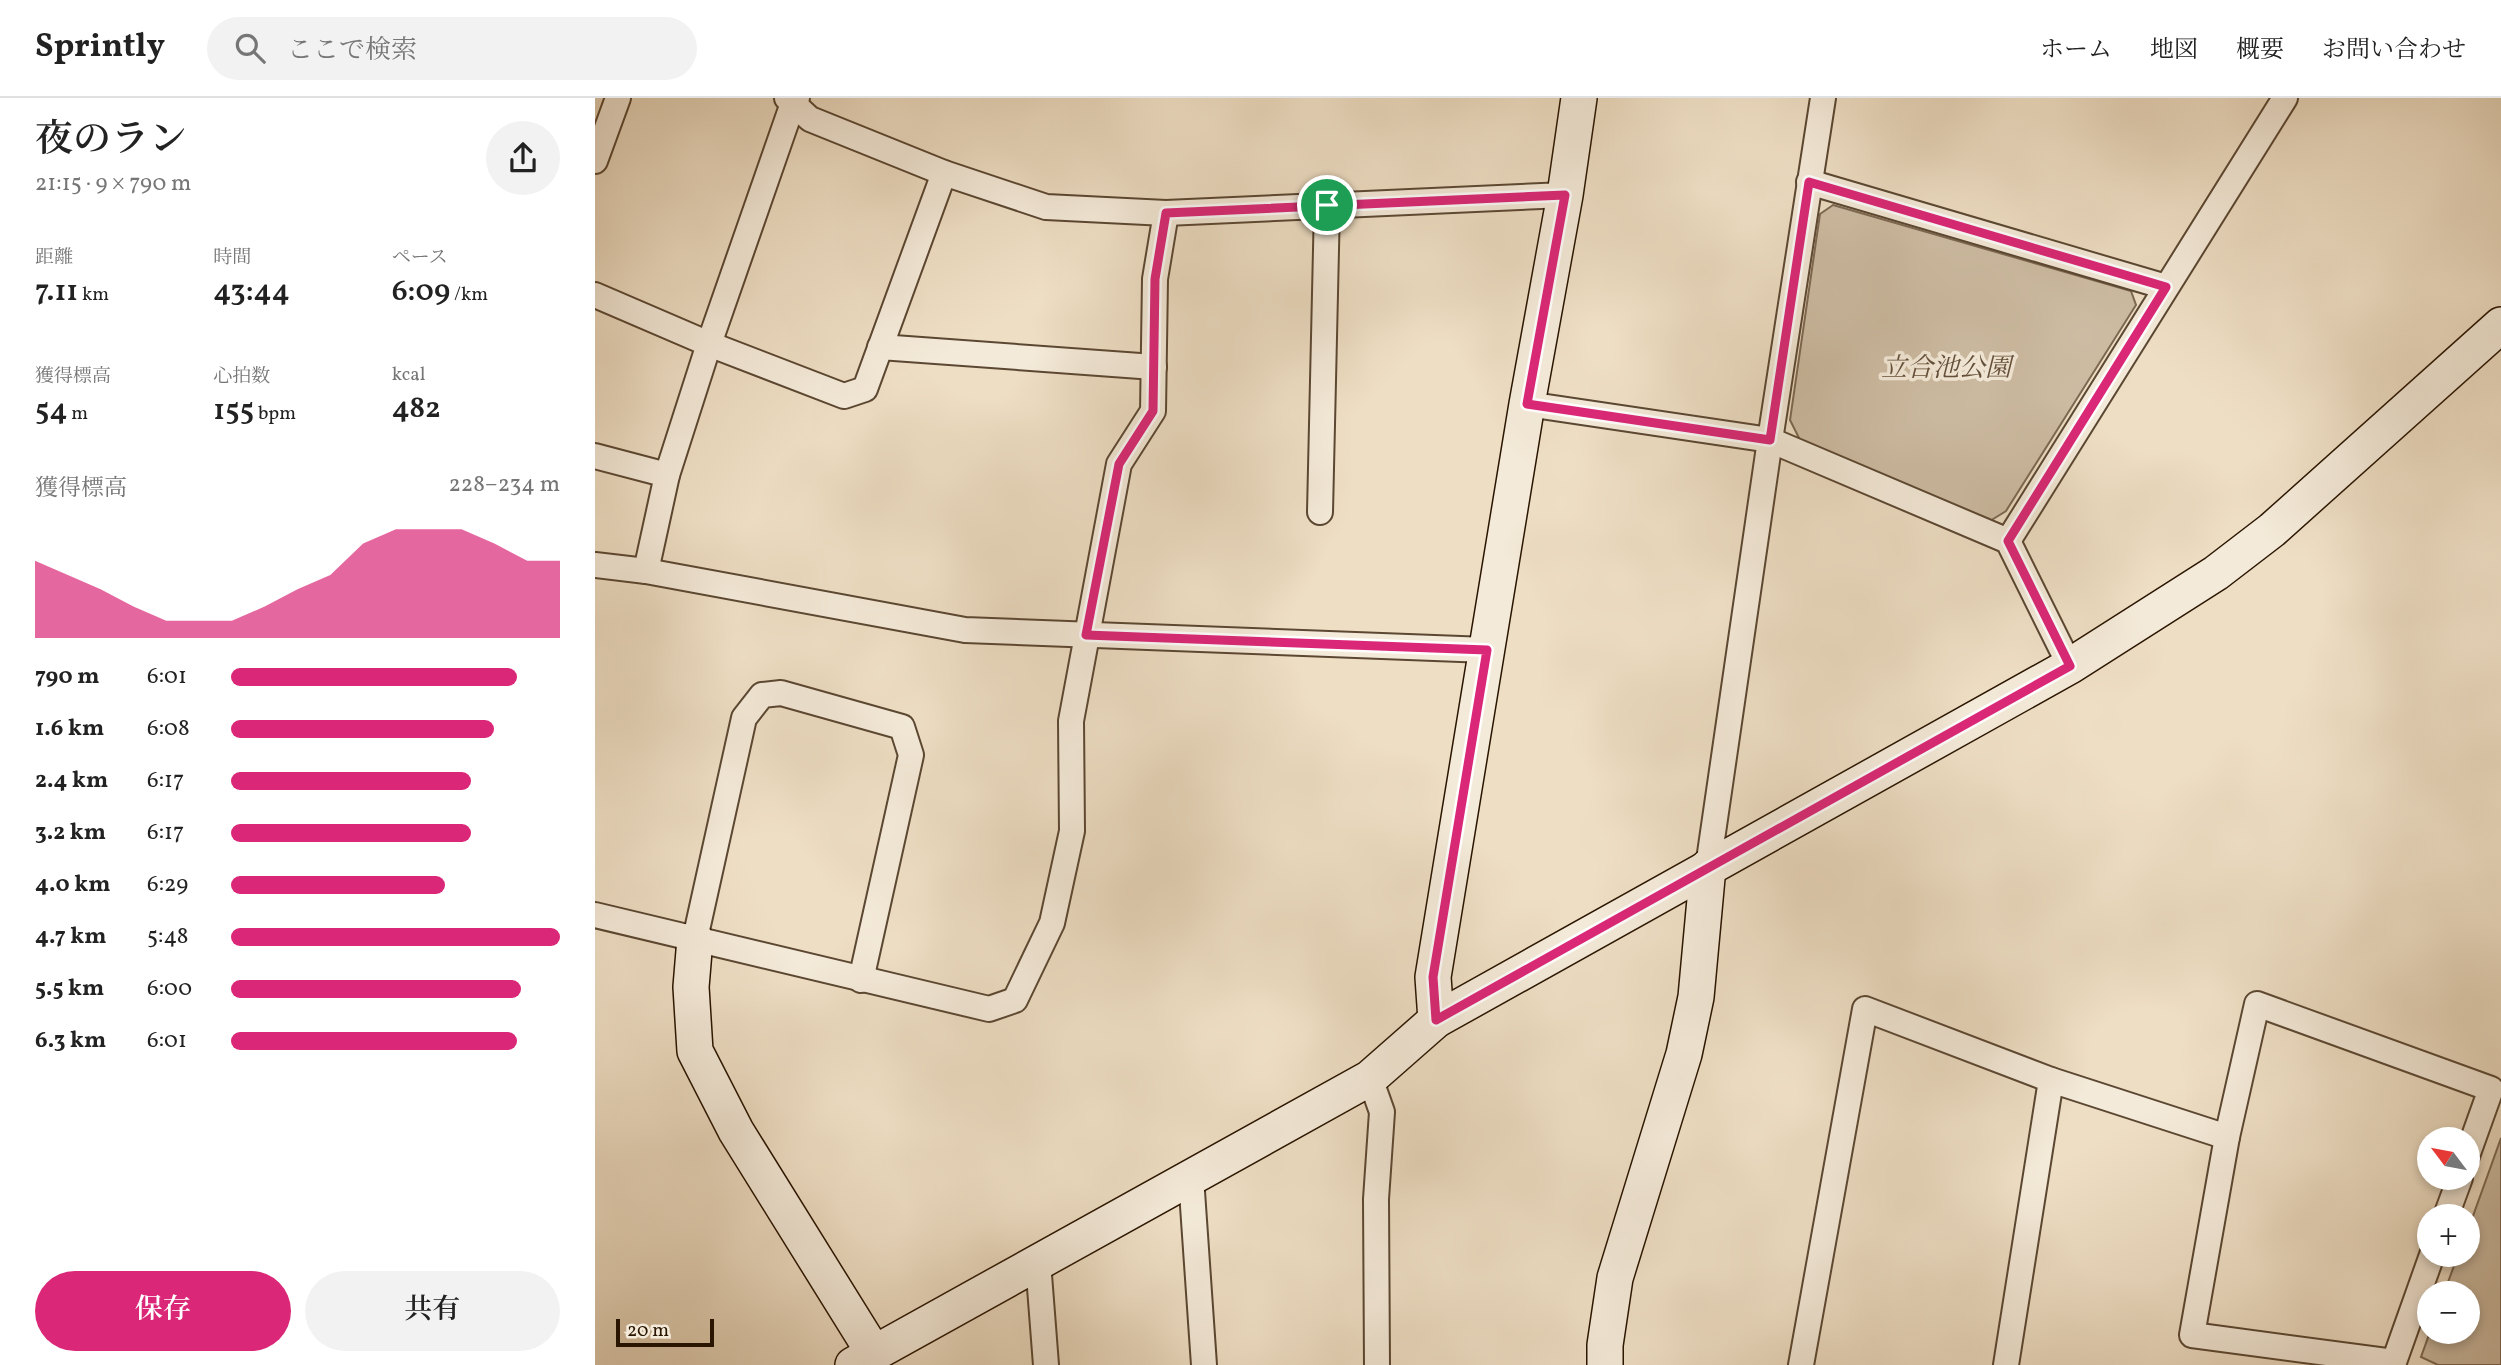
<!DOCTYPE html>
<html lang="ja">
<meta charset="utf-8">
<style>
:root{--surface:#fff;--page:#f2f2f2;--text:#222;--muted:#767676;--line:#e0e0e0;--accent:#db2777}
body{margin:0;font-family:Vollkorn,"Noto Serif JP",serif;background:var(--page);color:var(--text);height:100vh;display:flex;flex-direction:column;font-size:26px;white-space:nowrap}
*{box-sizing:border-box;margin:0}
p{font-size:23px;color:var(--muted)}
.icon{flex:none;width:38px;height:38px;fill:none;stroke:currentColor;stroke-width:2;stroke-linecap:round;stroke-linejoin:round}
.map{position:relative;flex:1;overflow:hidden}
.details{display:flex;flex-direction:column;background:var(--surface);width:595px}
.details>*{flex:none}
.needle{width:46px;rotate:302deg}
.controls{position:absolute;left:1822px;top:1029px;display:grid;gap:14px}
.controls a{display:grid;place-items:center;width:63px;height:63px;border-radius:50%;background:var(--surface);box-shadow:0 4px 10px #0003;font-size:35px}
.scale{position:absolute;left:21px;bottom:18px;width:98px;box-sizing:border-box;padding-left:7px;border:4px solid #2a1501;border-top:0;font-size:19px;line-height:24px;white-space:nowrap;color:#2a1501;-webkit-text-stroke:5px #f4ead9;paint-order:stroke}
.pin{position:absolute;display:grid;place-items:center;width:60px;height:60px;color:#fff;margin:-30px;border:4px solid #fff;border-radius:50%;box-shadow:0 2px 7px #0007}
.round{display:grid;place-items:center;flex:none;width:74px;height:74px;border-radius:37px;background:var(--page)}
.head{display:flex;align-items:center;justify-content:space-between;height:119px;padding:0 35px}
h1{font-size:38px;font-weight:600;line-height:52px}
.figures{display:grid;grid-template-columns:repeat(3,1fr);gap:10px;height:119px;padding:7px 35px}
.figures div{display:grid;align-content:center}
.figures b{font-size:30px;font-weight:600}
.figures small{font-size:19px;font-weight:400}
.figures p{font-size:19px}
.chart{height:196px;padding:14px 35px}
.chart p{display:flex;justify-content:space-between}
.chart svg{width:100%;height:126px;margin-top:7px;fill:var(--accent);opacity:.7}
.button{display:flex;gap:14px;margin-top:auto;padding:14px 35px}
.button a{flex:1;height:80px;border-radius:42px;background:var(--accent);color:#fff;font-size:28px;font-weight:600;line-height:80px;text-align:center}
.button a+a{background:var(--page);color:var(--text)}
ul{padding:0 35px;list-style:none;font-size:23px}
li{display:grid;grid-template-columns:112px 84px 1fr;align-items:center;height:52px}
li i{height:18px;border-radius:9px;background:var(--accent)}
header{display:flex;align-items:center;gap:42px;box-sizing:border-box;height:98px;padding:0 35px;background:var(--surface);border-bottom:2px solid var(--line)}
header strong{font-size:33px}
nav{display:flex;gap:38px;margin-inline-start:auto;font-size:24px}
.search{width:490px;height:63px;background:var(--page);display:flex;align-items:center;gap:18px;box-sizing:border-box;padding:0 24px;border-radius:38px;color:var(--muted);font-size:26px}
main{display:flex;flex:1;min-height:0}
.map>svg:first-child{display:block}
</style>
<header>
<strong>Sprintly</strong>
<div class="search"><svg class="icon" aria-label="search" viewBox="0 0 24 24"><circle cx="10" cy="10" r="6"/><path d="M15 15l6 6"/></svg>ここで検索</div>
<nav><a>ホーム</a><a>地図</a><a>概要</a><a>お問い合わせ</a></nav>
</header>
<main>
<section class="details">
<div class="head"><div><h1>夜のラン</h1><p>21:15 · 9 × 790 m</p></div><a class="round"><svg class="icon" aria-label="share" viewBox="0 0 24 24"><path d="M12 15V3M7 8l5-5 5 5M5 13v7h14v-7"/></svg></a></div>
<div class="figures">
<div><p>距離</p><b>7.11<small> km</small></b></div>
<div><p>時間</p><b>43:44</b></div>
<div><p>ペース</p><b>6:09<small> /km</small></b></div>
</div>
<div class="figures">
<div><p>獲得標高</p><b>54<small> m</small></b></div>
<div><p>心拍数</p><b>155<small> bpm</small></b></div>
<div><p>kcal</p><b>482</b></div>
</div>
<div class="chart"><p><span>獲得標高</span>228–234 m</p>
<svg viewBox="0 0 160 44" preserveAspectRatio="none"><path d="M0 44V17L10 22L20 27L30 33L40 38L50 38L60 38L70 33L80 27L90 22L100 11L110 6L120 6L130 6L140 11L150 17L160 17V44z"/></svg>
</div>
<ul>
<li><b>790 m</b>6:01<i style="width:87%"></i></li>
<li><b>1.6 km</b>6:08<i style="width:80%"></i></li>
<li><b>2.4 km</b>6:17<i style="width:73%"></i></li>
<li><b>3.2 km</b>6:17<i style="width:73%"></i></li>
<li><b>4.0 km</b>6:29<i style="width:65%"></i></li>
<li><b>4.7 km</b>5:48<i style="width:100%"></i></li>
<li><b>5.5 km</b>6:00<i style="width:88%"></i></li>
<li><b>6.3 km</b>6:01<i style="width:87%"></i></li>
</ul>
<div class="button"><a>保存</a><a>共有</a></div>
</section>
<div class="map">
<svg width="1906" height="1267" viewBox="0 0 1906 1267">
<rect width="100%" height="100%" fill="#eedec4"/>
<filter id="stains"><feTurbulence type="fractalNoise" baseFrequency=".00286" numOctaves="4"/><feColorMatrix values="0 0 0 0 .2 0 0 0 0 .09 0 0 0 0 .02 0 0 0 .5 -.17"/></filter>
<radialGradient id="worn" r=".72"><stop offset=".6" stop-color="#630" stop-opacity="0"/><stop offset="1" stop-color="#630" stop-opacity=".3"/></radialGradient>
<g fill="#cdbca3" stroke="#7c6852" stroke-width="2">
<path d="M1238,107L1536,193L1541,207L1411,413L1395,423L1205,342L1195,322L1225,116Z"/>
<path d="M1906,1040V1267H1843L1826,1259L1835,1234H1872V1195H1849L1863,1157H1872L1873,1132Z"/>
</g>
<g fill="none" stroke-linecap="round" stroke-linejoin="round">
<g stroke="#5b4732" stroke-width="28">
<g id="street">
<path d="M192,0L215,21L349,75L451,109L571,115L970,97"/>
<path d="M0,63L23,0"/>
<path d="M1214,84L1571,189"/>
<path d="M0,197L114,246L249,298L270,291L349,75"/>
<path d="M285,249L559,269"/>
<path d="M932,306L1175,342L1413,443L1475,568"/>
<path d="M0,358L72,377"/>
<path d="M725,414L732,108"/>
<path d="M1413,443L1690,0"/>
<path d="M0,467L51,473L370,532L892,552"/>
<path d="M51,473L72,377L114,246L198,5L202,0"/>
<path d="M1113,769L1175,342L1228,0"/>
<path d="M0,817L394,911L420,902L457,825L477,733L476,623L524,366L558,313L560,181L571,115"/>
<path d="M100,841L149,620L167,597L186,595L307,629L316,657L266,882"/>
<path d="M775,980L787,1014L781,1101L782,1267"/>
<path d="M596,1079L609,1267"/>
<path d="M1851,1118L1865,1080"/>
<path d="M1837,1157L1799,1264L1597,1237L1632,1039L1662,906L1896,991L1872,1058"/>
<path d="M443,1164L451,1267"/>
<path d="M1206,1267L1270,911L1456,982"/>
<path d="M1411,1267L1456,982L1632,1039"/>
</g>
</g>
<g stroke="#2a1501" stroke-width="38">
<g id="secondary">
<path d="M100,841L96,889L100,953L141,1033L279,1255"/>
<path d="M841,922L838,879L932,306L970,97L984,0"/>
<path d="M258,1267L775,980L841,922L1475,568L1621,475L1677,432L1906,227"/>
<path d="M1010,1267V1247L1020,1180L1089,956L1101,899L1113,769"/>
</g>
</g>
<use href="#street" stroke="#f4ead9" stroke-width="24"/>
<use href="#secondary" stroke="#f4ead9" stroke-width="35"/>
</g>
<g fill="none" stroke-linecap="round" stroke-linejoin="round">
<g stroke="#fff" stroke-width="14">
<path id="route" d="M1214,84L1571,189L1413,443L1475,568L841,922L838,879L892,552L491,537L524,366L558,313L560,181L571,115L970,97L932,306L1175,342Z"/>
</g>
<use href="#route" stroke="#db2777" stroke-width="9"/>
</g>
<g text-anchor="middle" stroke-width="7" stroke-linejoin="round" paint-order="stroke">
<g font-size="26" font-style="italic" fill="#634f3a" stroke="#f4ead9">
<text x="1351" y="278">立合池公園</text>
</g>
</g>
<rect width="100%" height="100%" filter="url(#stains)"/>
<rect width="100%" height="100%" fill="url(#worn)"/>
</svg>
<div class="controls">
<a><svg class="needle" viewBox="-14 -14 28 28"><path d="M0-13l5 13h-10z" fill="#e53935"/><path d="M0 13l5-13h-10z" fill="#767676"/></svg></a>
<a>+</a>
<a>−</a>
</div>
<div class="scale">20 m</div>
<div class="pin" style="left:732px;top:107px;background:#1e9e55"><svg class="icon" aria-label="arrive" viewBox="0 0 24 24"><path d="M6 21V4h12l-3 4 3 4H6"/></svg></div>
</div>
</main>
